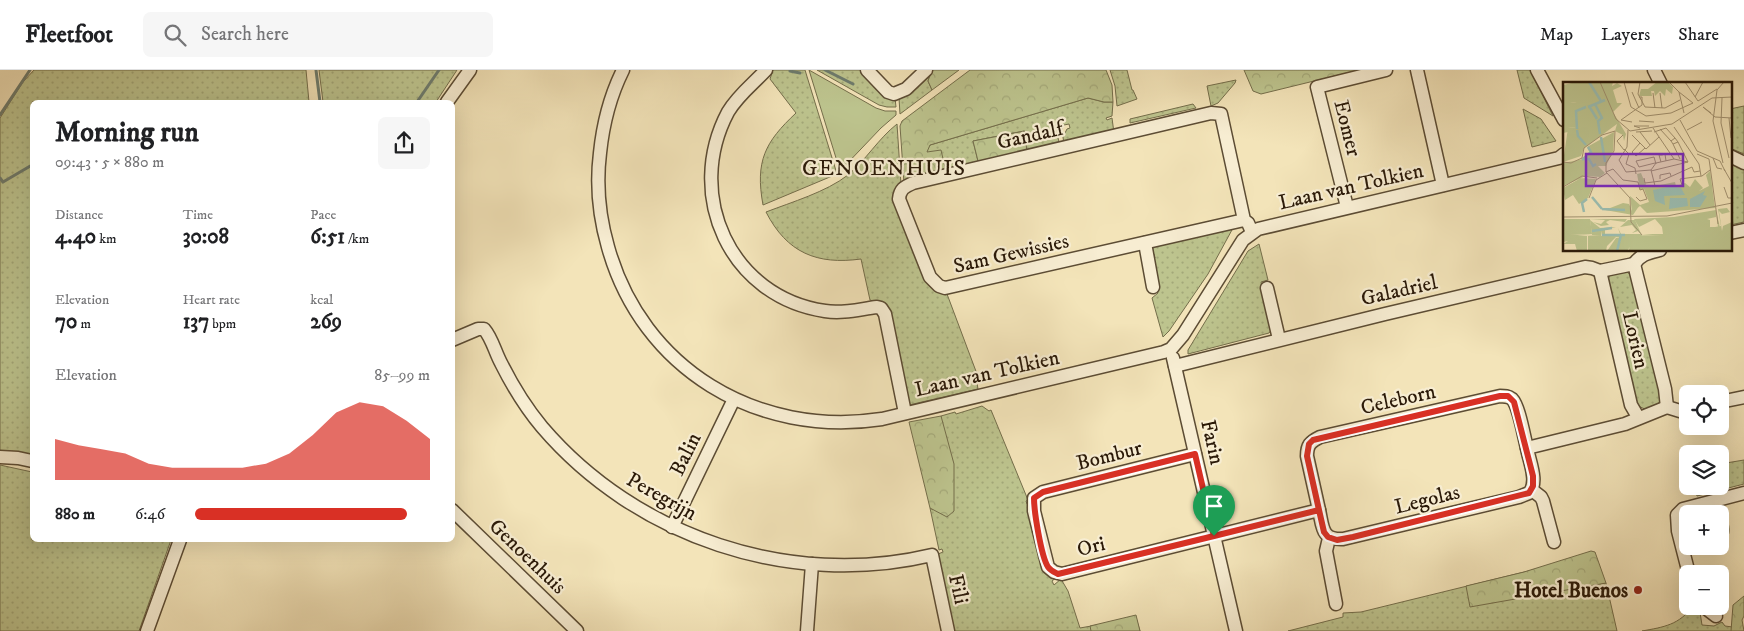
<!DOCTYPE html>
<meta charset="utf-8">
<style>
:root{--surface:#fff;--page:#f6f6f6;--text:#202124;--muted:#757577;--line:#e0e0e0;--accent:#d93025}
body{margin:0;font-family:"IM FELL DW Pica",serif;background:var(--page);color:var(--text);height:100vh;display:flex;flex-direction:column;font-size:19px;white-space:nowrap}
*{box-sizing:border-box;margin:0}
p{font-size:16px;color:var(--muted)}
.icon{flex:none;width:28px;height:28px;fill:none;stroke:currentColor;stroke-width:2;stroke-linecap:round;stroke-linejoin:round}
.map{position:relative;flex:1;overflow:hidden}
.details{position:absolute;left:30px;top:30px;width:425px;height:442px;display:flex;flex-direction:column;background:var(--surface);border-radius:8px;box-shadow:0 5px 20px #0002}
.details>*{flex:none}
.buttons{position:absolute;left:1679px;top:315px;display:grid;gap:10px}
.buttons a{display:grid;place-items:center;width:50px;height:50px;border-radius:8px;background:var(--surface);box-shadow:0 5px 20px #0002;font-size:25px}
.pin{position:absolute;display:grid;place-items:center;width:42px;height:42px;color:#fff;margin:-51px -21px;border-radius:50% 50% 50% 0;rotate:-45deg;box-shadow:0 0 5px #0007}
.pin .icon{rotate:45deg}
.round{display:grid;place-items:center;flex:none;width:52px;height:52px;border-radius:8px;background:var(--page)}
.overview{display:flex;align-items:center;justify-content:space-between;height:85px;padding:0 25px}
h1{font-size:28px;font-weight:700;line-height:38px}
.stats{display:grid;grid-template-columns:repeat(3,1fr);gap:8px;height:85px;padding:5px 25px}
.stats div{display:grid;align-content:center}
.stats b{font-size:21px;font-weight:700}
.stats small{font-size:14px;font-weight:400}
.stats p{font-size:14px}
.chart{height:140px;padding:10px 25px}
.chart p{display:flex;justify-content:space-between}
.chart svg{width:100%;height:90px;margin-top:5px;fill:var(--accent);opacity:.7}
ul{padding:0 25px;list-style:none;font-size:16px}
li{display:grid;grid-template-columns:80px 60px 1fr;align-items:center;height:38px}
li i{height:12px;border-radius:6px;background:var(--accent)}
header{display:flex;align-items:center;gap:30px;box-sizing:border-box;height:70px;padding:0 25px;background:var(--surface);border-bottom:1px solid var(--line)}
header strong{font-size:24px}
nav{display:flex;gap:28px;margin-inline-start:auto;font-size:18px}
.search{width:350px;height:45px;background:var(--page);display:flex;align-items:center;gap:12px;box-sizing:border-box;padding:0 18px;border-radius:8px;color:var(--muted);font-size:19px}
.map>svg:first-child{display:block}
</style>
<header>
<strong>Fleetfoot</strong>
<div class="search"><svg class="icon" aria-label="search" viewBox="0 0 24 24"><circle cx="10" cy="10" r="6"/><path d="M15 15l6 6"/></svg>Search here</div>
<nav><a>Map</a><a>Layers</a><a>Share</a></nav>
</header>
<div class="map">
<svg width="1744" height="561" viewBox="0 0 1744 561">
<defs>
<pattern id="green-dots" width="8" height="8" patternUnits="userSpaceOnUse" patternTransform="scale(1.25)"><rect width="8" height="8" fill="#bdc48e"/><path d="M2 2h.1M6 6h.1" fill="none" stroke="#a3a879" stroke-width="1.8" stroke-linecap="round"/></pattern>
<pattern id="forest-crowns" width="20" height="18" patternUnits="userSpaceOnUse" patternTransform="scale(1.25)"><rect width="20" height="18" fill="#bdc48e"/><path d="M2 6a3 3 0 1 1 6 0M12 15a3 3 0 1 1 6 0" fill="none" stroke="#a3a879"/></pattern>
</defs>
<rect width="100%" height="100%" fill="#f3e4b9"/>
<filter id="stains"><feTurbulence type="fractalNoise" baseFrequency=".004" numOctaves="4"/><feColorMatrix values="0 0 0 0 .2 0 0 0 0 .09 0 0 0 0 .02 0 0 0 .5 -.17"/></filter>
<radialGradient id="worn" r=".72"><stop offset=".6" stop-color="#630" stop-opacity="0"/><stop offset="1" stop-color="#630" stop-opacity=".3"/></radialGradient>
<g fill="url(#green-dots)" stroke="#746e4b">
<path d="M34,0H306L309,32H32V388L0,381V48L23,12Z"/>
<path d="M319,0H457L436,32H323Z"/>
<path d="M773,0H805L837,104L763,135C755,91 765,72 796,43L770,9Z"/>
<path d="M817,0H861L885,24L895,28L896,37H887L879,35Z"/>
<path d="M929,0H932L928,11L932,20L900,44L899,28Z"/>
<path d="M1110,0H1127L1132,20H1133L1137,29L1117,36L1115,16Z"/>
<path d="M1517,0H1530L1553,46L1524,28Z"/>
<path d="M1236,10L1235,13L1218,33L1211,36L1207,16Z"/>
<path d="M1088,28L1104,32H1113L1112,46L1106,48L1107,50L1112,48L1114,63L1064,75L1063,67L1067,59L1070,58L1069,54L1064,55L1058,68L1060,76L1027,84L1024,61L973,71L979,95L946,102L926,82L930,75Z"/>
<path d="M1193,34L1196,38L1130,53V49Z"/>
<path d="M1744,36V84L1730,78V39Z"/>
<path d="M1523,39L1541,49L1556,71L1532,77Z"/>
<path d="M897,54L901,115L895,130L929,216L938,222L947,224L980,312L977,313L978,319L909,335L886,235L870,230L861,189C817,195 787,183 766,142C792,132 826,122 848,105C866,90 878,69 897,54Z"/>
<path d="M1730,93L1744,99V152L1730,155Z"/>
<path d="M1233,158L1208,204L1169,261L1163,267L1152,228L1158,223L1150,190L1155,188L1154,184H1150L1149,178Z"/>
<path d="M1259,174L1268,210L1261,212L1272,259L1269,263L1188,284V280L1248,181Z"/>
<path d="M1626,201L1632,206L1661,328L1658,335L1647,340L1636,335L1607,212L1610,205Z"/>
<path d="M982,336L989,341L991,340L1028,430L1026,431L1027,434L1030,433L1057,507L1052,511L1054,515L1061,509L1068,521L1080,558L1136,548L1140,561H952L933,486L943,482L942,479L939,480L930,438L933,440L941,346L955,342L956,344Z"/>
<path d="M1744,390V414L1697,426L1694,416H1720V394Z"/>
<path d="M0,395L32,402V470H171L139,561H0Z"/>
<path d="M1594,485L1602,514L1606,513L1617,561H1288L1343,547V543L1361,542Z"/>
<path d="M1693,536H1699L1702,555L1714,556L1722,552L1725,556L1740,558L1742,561H1642C1664,557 1679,555 1693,536Z"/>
</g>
<g fill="url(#forest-crowns)" stroke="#746e4b">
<path d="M932,0H959L932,20L928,11Z"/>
<path d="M970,0H1106L1112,15L1113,32H1104L1088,28L930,75L927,82L941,80L946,102L904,113L900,56L902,51Z"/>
<path d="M1244,0H1359L1261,24L1253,21Z"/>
<path d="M1025,61L1027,84L979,95L973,71Z"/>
<path d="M941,346L954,394V441L947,447L930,438L909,352Z"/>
<path d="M1719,432C1725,444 1738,466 1720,473V444H1688L1687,450L1682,452L1683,443Z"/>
<path d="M1591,481L1595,482L1606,513L1470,537L1466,516L1524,502Z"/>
<path d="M1744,526V546L1742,550L1744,561H1731L1733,535Z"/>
<path d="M1136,545L1140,561H1091L1090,556Z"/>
</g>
<path fill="#bdc48e" stroke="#746e4b" d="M809,0L876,38L885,41H896V45L881,58L840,101Z"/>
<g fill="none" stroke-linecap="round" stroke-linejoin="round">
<g stroke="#6e7c6e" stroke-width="3">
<path d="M316,0L320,32"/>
<path d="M825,0L853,14"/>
<path d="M790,1L800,3"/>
<path d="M417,32L439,0"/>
<path d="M0,45L30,0"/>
<path d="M0,108L3,112L32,95"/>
</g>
<g stroke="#5c4c34" stroke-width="15">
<g id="minor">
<path d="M623,0C610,26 603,54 600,83C596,115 599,146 608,177C642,299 757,368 882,349L1164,282L1171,279L1183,265L1243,170L1258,159L1559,88L1564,84"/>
<path d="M766,0C753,14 738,25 728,42C684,125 730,227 825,241C843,244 860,239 877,237L881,238L885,244L905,343"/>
<path d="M867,0L888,22L894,24L906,19L926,0"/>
<path d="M1417,0L1443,115"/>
<path d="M1537,0L1564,50"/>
<path d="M1654,0L1661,14"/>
<path d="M447,32L470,0"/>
<path d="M1730,86L1744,93"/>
<path d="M1347,137L1317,17L1386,0"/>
<path d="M1244,150L945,218L939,216L930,207L899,129C900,119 904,117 913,113L1211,43L1221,44L1244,150L1248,153L1252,162"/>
<path d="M1730,163L1744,160"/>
<path d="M1145,173L1153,217"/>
<path d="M1634,194L1665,319L1667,337"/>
<path d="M1634,194C1641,184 1648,183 1660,180"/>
<path d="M1600,201L1631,335L1638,347"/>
<path d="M1267,218L1279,269"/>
<path d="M452,270L478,259H484C492,268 495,282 501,293C512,315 526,338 542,357C636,467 790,519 932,485L948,561"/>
<path d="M1173,288L1236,561"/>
<path d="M1175,296L1385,244L1585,197L1592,198L1600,201L1634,194"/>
<path d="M1720,332L1744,327"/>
<path d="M1667,337L1680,341L1688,340"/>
<path d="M1195,384L1043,422L1034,428V441L1048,497L1054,502L1062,504L1319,440C1323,457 1321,470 1343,469L1519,427L1529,423C1539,412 1529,391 1527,378L1625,354L1667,337"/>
<path d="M0,387L18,388L32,391"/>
<path d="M1532,420L1541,427L1543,431L1554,472"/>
<path d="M452,440L577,561"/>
<path d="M1319,440L1307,386C1307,375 1310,372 1320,367L1500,326C1505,326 1508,326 1512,329C1519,336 1524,367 1527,378"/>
<path d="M672,457L734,329"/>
<path d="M1329,468L1326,481L1336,534"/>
<path d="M1689,504L1678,461L1677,445L1683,439L1744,423"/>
<path d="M1703,536L1716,546"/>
<path d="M147,561L180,470"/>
<path d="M807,561L812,494"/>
</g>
</g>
<use href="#minor" stroke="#f7edd2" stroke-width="12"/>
</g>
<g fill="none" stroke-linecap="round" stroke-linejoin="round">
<g stroke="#fff" stroke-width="10">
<path id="route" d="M1214,466L1058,504C1054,502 1051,501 1048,497C1041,486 1034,441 1034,428L1043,422L1195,384L1214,466L1319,440L1324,462L1328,467L1337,470L1353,467L1529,423L1533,416V406L1514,332L1508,326H1500L1313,370L1309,374L1307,386L1319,440L1214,466"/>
</g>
<use href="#route" stroke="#d93025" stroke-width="6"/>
</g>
<circle fill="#8f2418" stroke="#f7edd2" stroke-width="2" cx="1638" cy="520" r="5"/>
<g text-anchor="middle" stroke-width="4.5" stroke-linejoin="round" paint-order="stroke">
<g font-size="21" fill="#2a1908" stroke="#f7edd2">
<text transform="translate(1348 58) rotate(76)" y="7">Eomer</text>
<text transform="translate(1030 65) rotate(-13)" y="7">Gandalf</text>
<text transform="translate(1351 116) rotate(-13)" y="7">Laan van Tolkien</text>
<text transform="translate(1011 183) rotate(-13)" y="7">Sam Gewissies</text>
<text transform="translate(1399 220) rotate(-13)" y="7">Galadriel</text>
<text transform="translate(1636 270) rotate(77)" y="7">Lorien</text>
<text transform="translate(987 303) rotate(-13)" y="7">Laan van Tolkien</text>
<text transform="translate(1398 329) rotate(-13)" y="7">Celeborn</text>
<text transform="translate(1213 372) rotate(77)" y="7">Farin</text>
<text transform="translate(685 384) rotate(-64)" y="7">Balin</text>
<text transform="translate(1109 385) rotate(-14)" y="7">Bombur</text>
<text transform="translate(662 426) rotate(29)" y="7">Peregrijn</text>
<text transform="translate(1427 429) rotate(-14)" y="7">Legolas</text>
<text transform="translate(1091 476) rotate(-14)" y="7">Ori</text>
<text transform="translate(528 486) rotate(44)" y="7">Genoenhuis</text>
<text transform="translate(959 519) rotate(77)" y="7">Fili</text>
</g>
<g font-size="21" font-weight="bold" fill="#2a1908" stroke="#f7edd2" text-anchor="end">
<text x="1628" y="527">Hotel Buenos</text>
</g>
<g font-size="22" letter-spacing="1" fill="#2a1908" stroke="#f7edd2">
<text x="884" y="105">GENOENHUIS</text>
</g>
</g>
<g transform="translate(1563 12)">
<rect width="169" height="169" fill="#f3e4b9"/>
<path d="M13,0H50L49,4L54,1L59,4L50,8L54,21H59L50,30L63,52L61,59L60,53L52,49L54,42L21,66L18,74L0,80L5,46L14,45V21L7,20L1,13L0,3ZM94,0H105L110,5L109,12L103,7L102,14L97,9L92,14L91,9H88L89,14H76L78,7H85ZM51,50L50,69L43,84H35L42,91L37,95L23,94L0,104V81L21,77L28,70L24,65ZM147,89L152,126L84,131L77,124L69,130L67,114L77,123L86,120L81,107L77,108L74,92L78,91L83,103L87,105L112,100L113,104L122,101L127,105L132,97L140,106L136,109L146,104L143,93ZM18,96L33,97L25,116L16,122L10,113L2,118L0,106ZM164,126L167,130L159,132L156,129L159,149L160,144L169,140V169H65L67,165L64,169H54L58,157L53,169H44L53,156H58L53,155L44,164L43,169H25V154L114,153L100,152L99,145L92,137L76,145L71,137L111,135L153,128V135L144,137L147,138V145H152L158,144L155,127ZM0,137H64L62,140L47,138L43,140L46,143L38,144L30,140L38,142L42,138L27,137L29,152L5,153L0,148ZM5,154H24V169H14L12,162H0L5,159Z" fill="#bdc48e"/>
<path d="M0,4L1,13L6,11L7,20L14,21V45L5,46V50L0,51ZM60,121L66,122L69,129L76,124L70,133L42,128ZM153,128L162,169L160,163L161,169H137L144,161L149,166L139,150L155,145ZM27,138L37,146L53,145L42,148V152H57L55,146L58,152H78L75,149L69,151L73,148L69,143L57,145L65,138H72L79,154H39V149L38,154L5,152L24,154H5V159L0,160V148L5,152L29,153ZM120,149L137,154L131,161L139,154L144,160L136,169H118L106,162L116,160L113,155L101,157L100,154L79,152H112Z" fill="#bdc48e"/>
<path d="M109,104L118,106L122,113L101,114L102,123L92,119L90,108ZM142,109L140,113L144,114L137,125H127V117ZM107,116H124L125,124L106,127Z" fill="#9bbeb2"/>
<path fill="none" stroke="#9bbeb2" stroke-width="2.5" d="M26,0L38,19M32,22L39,36L35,39L37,52M26,24L34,37M25,25L42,18M14,47L13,29L23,25M14,48L15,54L23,63M38,55L42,80M21,77H26L30,84L33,82M19,78L28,70L25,65M29,115L39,127M39,127L62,128M21,130L19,121L24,117M29,149L49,146M39,153H62M54,169L58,153"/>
<path fill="none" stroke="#a39372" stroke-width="1" d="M37,0L53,37L67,49L109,42L149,16L169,15M61,0L68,25L83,34L108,31L130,21L116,10M77,0L75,12L82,25L102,26L117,18M106,0L116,10L121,31M122,0L135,19L154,7M69,10L76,26M90,11L92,26M97,11L99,26M132,15L140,0M159,16L158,41L166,76M148,31L140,25L152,35L169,36M166,36L168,56M117,38L134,69L157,79L162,89M76,39L91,40M69,40L58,38L79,23V15H76M111,45L136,82L138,94M77,46L71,44H86M90,46L111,77M97,47L108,59M65,48L64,65L56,78L63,90L88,88L93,81L111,77L125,80M124,48L139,40M52,49L51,69L43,81V90L67,116L68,140M73,50L89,49M77,50L87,63M91,50L103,46L112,56M60,53L54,59L61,68M69,53L83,67L96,55M112,56L115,60L110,62L108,59ZM115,60L125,80M77,61L69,70L73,74L82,66M110,62L117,77M61,67L66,72L63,82L72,86L73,92M134,72L146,77L155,142M150,76L154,86L159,87M0,80L8,81L19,76L21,66L39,53L52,49M98,80L96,73H99L102,72L103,79M92,81L76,85L73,79L91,75L93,82M160,81L150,39L154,8L161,0M161,87L169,101M88,88L92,104M88,89L125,80M43,90L50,87L60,98L75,100L77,108M81,96L82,101L98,99L129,85L131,90L137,89M97,97V93L107,91L108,94M119,103L117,97L139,94L147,88M0,105L19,94L34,96M161,105L165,116H169M73,115L77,119L84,117L80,107L77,108M26,116L33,98L44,91M0,135L104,134L169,121M68,140L79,153"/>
<path fill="#7b2cbf" fill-opacity="0.15" stroke="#7b2cbf" stroke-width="2.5" d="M23,72H120V104H23Z"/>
<rect width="169" height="169" fill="none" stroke="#2a1908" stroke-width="2.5"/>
</g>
<rect width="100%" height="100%" filter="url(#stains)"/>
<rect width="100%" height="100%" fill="url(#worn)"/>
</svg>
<div class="buttons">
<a><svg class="icon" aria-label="locate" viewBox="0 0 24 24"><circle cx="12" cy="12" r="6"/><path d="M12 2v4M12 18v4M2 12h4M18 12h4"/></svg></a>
<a><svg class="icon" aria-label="layers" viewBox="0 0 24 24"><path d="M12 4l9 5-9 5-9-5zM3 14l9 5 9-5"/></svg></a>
<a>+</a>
<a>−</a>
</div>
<div class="pin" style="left:1214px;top:466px;background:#1e9e55"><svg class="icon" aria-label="arrive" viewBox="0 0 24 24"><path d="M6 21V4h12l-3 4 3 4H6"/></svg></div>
<section class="details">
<div class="overview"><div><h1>Morning run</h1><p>09:43 · 5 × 880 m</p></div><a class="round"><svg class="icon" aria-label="share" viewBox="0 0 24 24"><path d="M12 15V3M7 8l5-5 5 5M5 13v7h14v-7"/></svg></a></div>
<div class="stats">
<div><p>Distance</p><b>4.40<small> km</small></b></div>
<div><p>Time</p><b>30:08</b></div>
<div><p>Pace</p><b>6:51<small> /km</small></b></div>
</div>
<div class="stats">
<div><p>Elevation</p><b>70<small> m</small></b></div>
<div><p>Heart rate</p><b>137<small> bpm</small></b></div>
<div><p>kcal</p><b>269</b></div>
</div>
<div class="chart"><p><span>Elevation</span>85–99 m</p>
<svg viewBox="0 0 160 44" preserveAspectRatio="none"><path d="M0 44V24L10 27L20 29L30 31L40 36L50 38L60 38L70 38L80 38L90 36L100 31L110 22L120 11L130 6L140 8L150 15L160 24V44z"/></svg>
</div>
<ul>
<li><b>880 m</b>6:46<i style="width:90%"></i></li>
</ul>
</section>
</div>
